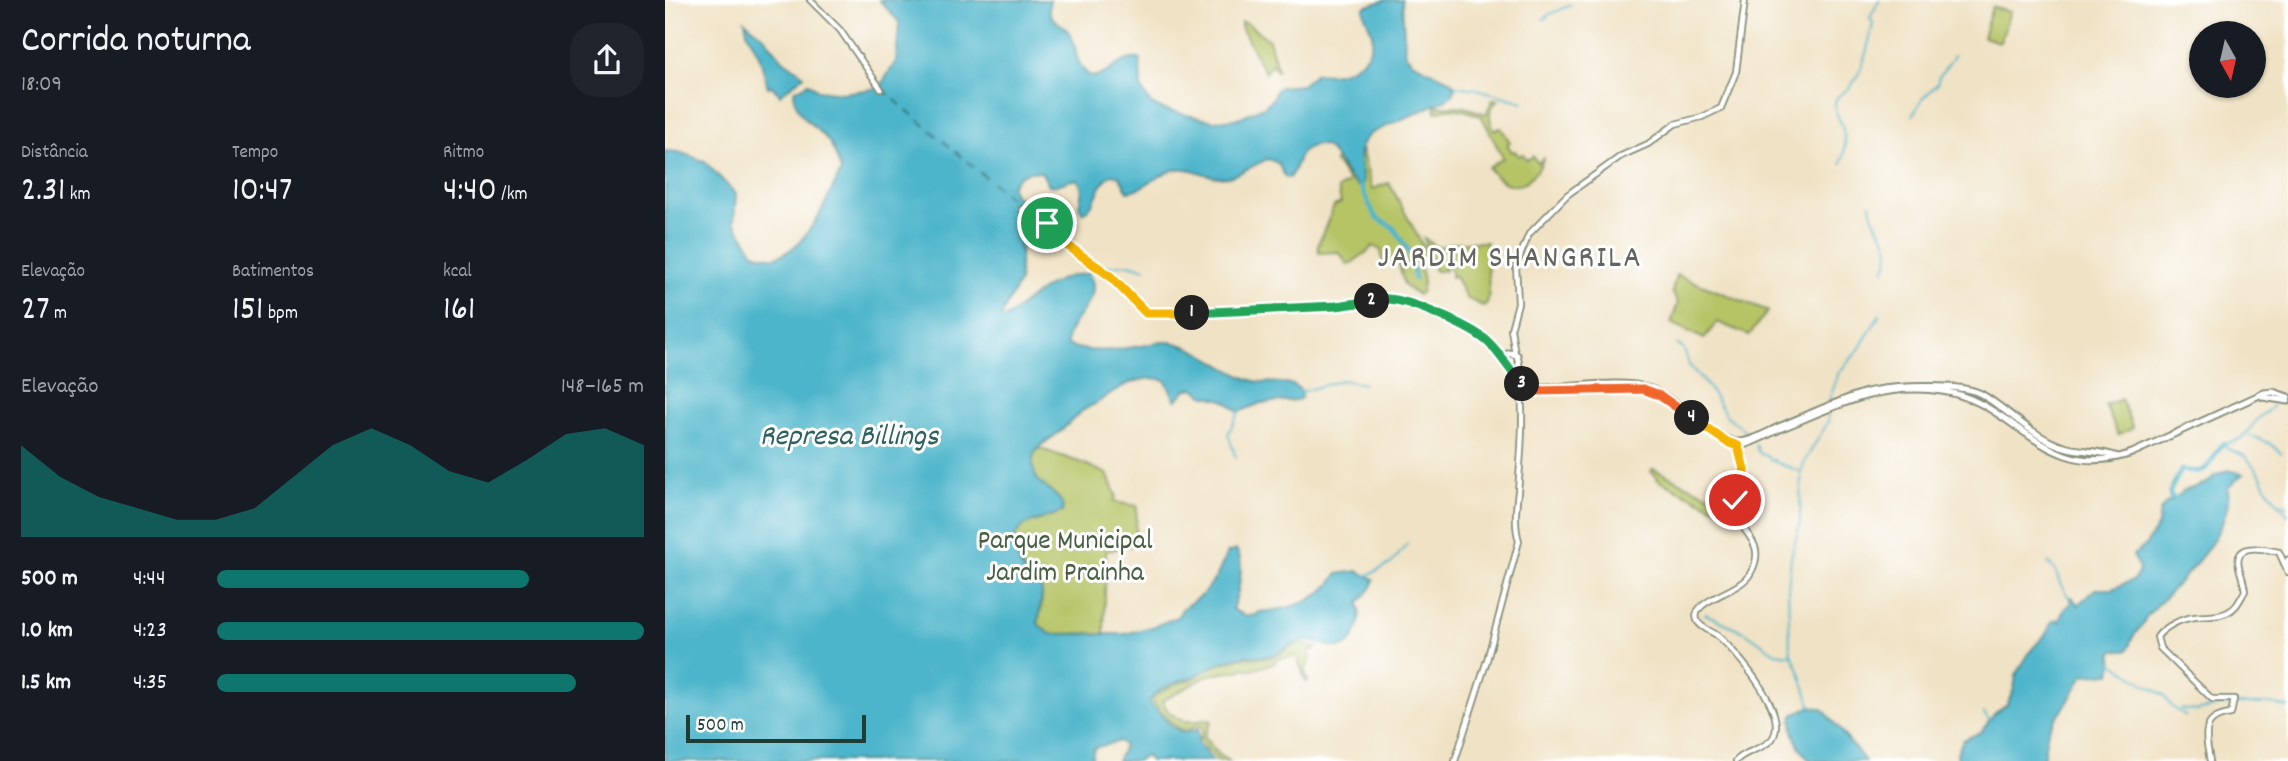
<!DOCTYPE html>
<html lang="pt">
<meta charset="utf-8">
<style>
:root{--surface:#171b24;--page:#20242c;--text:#f1f3f6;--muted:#9ea1a6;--accent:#0f766e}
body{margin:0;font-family:Dekko,sans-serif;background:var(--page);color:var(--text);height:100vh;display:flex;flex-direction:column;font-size:26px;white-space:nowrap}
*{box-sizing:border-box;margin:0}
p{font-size:23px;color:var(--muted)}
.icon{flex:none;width:38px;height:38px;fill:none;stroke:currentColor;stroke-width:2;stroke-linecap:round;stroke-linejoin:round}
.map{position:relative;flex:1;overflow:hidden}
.side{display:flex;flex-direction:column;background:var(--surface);width:665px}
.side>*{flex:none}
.needle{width:46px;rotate:172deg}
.tools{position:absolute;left:1524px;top:21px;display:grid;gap:14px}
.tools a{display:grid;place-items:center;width:77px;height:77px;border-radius:50%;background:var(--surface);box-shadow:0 2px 5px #0004;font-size:35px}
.scale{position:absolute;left:21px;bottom:18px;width:180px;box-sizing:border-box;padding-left:7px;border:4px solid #1f3d34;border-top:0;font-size:19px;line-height:24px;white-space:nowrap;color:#1f3d34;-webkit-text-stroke:5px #fff;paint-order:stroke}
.pin{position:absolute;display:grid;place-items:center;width:60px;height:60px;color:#fff;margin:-30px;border:4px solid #fff;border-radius:50%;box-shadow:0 2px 7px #0007}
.km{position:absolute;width:35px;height:35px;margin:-18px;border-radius:50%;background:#222;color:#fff;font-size:19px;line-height:35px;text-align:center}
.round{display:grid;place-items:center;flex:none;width:74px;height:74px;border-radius:28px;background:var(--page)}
.summary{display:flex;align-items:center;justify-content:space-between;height:119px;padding:0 21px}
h1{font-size:38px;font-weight:600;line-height:52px}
.metrics{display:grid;grid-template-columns:repeat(3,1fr);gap:10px;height:119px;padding:7px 21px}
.metrics div{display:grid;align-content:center}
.metrics b{font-size:35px;font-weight:600}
.metrics small{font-size:19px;font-weight:400}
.metrics p{font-size:19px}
.chart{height:196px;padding:14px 21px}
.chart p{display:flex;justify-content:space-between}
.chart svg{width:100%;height:126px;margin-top:7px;fill:var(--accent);opacity:.7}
ul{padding:0 21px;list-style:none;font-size:23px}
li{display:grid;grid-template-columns:112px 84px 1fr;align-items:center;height:52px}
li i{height:18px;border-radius:9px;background:var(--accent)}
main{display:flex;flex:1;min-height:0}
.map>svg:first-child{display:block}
</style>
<main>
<section class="side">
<div class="summary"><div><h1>Corrida noturna</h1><p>18:09</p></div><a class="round"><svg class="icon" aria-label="share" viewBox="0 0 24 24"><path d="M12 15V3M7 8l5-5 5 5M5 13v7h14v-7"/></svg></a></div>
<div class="metrics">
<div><p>Distância</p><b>2.31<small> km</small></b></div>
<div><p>Tempo</p><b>10:47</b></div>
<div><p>Ritmo</p><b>4:40<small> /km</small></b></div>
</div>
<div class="metrics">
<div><p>Elevação</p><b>27<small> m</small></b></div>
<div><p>Batimentos</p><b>151<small> bpm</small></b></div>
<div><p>kcal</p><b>161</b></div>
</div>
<div class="chart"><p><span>Elevação</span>148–165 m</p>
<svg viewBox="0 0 160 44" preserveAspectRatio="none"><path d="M0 44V12L10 23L20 30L30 34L40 38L50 38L60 34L70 23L80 12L90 6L100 12L110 21L120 25L130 17L140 8L150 6L160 12V44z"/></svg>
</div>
<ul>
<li><b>500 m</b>4:44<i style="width:73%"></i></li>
<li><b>1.0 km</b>4:23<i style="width:100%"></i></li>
<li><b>1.5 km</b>4:35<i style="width:84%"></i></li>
</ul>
</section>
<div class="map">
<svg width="1623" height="761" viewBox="0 0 1623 761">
<rect width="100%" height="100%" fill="#fff"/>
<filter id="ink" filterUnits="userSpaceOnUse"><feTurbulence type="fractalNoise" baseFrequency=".0143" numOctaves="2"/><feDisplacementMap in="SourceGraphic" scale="14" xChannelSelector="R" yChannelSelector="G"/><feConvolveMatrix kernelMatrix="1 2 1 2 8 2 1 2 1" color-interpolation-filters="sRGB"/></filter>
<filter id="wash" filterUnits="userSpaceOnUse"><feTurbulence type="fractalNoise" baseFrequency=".00686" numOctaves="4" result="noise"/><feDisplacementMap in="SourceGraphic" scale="28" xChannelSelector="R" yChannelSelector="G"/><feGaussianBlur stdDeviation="1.57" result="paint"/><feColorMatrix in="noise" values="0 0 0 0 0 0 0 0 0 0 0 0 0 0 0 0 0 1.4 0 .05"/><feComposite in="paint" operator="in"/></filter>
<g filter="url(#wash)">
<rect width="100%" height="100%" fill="#f0e2c4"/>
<g fill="#b6c466" stroke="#6a804d" stroke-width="2">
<path d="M1327,7L1345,12L1335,42L1318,37Z"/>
<path d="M576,22L583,24L604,40L613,71L606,64L600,73L576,27Z"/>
<path d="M828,99L833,100C824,108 823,119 829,130L836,128L845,142L842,144L847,152L850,151L854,156L858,154L862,160L868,156L873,163L878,159C876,167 871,172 865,178C850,193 835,182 823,168L838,158L817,117C802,110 787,105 771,112L770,106H797L821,114Z"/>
<path d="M695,145L707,189L724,183L763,255L755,259L758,283L756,293L753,295L739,285L733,260L718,263L716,250L708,246L702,252L683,265L674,252L654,253L653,245L669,206L676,203L673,189L684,182L669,161L691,185L698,181L693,151Z"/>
<path d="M759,238L774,248C786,241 806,242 821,242L824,291L822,304L818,306L801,298L790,276L786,277V271L782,266L778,267L780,271H770Z"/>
<path d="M1011,275L1103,311L1084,335L1052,322L1039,339L1006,323L1013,303L1007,292Z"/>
<path d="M1456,399L1468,428L1453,435L1440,405Z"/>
<path d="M373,448L420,464L442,474L451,495L449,502L472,506L470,545L441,551L439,635L426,633L385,634L373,624L377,602L376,587C356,568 352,563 350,535L359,525L396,512L388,493L376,485L368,472L367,459Z"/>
<path d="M988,469L1063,504L1067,516L994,481L986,471Z"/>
<path d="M635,644L652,648L644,652L646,658L640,671L643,681L641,682L632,657L630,656L610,660V663L587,670L578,668L577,670L544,675L497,701L504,712L512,718L520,721H536L537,719L546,721L539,737L555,756L564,761H553L538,745L535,739L538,730L537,727L530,726L522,731C506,728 498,713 488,702L489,696L510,684L528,679L540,669L554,664L578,657L603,658L615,654L624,647Z"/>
</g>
<g fill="#4db5cb" stroke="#367980" stroke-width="2">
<path d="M214,0H385C379,24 400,20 406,36C414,53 408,62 425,76C445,79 451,56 475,59L476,88L485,103L496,109L549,121L571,119L599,107L608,98L611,90L615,87L637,85L651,73C658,73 666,75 673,73C691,68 710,54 707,34C705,24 698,17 699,7L720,0H737L740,54L747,62L786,81L790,86L787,95L778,101L706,133C689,147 695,161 698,181V184L693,186L685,179L664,149C659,145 655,144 648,146C630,151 634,166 624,178L620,177L613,163L603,159C592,163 574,175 563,177C545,180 530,167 513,169C495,171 482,189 463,191C457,184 458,175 447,174C432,183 433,205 418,213L414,207L417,189L413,180C402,178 395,188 384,185L376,172C361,170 353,174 346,187L349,194L358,202L361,210L356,240L354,282L337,314V318H341C365,299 391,273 423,274C443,297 400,320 402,344L405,346C429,354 452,350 475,346C485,345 493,341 502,342C530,343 559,371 586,380C602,386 625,377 637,392L636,398L632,400L596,403L574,412L561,401L539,395L528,388L520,390L511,401L500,380C476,374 454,386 435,401C429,405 422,407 416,412C408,419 401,427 392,434C382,442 368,447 368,461C366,490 396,488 398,509L397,512L359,525L350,535L354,563L358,570L376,587L377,593L373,624L385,634H460L490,626L512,617L518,608L538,594L552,576L562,553L571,550C581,561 573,596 567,609L580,616L592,615L593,612C622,610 657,602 672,574L693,571L709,579L707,587L694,603C698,617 693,634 683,645C670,652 655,641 641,641C626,641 619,652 606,655C596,658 584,654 574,657C555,661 541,671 524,678C509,684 493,686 484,702L507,727L519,733L533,729V744L548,761H485L481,756L471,761H452L459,746L455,741L429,748L426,761H0V151L14,152L39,161L71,194L69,222L89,253C95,254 104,258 110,257C142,250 164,196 176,171C173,162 170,152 166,145C153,124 130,121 129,91L144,83L153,90L178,93L214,88L231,61L234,22Z"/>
<path d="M80,21L100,38L118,60L139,75L115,95L107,86L103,87L94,55L82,32Z"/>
<path d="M1563,470L1578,474L1563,488C1569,536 1511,584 1481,617C1478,627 1470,631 1466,641C1465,644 1464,648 1462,651L1449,650L1447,654L1448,663L1446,673L1419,675C1413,683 1409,691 1404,700C1398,710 1390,718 1385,727C1380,735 1380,751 1378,761H1293L1292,753L1298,740L1316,732L1330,713L1342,705L1349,689L1351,675L1366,650L1381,634L1387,622L1391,619L1394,622L1399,609L1405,604V598L1407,597L1413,605L1430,589H1447L1468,580L1473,574L1474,568L1468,555L1480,546L1493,525L1495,511L1501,503L1512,498L1518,491L1544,482L1549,476Z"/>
<path d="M1146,706L1158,709L1200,761H1145C1133,747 1125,734 1128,715Z"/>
</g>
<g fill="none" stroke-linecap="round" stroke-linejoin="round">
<g stroke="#4db5cb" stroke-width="2">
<path d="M878,20L885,14L906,5"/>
<path d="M791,86L812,89L858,102"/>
<path d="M1247,116L1258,98L1272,84L1274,77L1289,56"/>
<path d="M1176,164C1181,152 1181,139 1177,126C1175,119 1170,114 1170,106C1169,94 1181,93 1186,86C1200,67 1203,45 1208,23L1205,18L1214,0"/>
<path d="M1205,204C1207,233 1235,238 1219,270"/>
<path d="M438,267L464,264L481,269"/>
<path d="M423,274L426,271"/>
<path d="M1012,344L1019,349L1024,365L1044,388L1061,415L1086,436"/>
<path d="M1621,391L1623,389"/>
<path d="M636,392L677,380L699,384"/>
<path d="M1164,401L1174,372L1193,351L1215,314"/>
<path d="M1584,435L1606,444L1616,453"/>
<path d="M1559,443L1563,449L1580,456L1596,476L1602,489L1623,515"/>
<path d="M1560,443C1583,440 1581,430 1595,417C1600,412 1604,411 1608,405"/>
<path d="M1091,444C1092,451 1094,455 1102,455L1106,461L1108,459L1110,462L1134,471"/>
<path d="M571,458L563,434L574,412"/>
<path d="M1614,503L1623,506"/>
<path d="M1383,562L1391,572L1395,584L1405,599"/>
<path d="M701,576L727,563L743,543"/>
<path d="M373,583V575"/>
<path d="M1040,614L1080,632L1110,653L1125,655"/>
<path d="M1447,662L1479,684L1499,695L1507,707L1521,716"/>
<path d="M1571,704H1604L1623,707"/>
<path d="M1146,706L1134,670L1125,651L1123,589L1126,557L1135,523L1136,472L1141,459L1163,422V415"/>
<path d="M1516,709L1532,711L1567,703"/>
<path d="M1319,713L1324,720"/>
</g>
<g stroke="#4db5cb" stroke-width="4.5">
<path d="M695,185L711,218L728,227L745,253"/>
<path d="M745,254L750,279"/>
<path d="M1515,500L1505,497V491L1516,470C1522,470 1530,472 1535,471C1548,468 1549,450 1559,443"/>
</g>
<path stroke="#2d6161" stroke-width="2" stroke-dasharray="9 7" stroke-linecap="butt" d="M217,89L357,208"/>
</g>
</g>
<g filter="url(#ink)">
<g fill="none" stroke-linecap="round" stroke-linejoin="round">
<g stroke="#88907c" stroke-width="8">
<g id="secondary">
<path d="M145,0L175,30L216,89"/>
<path d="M357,209L380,221L399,243L441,272L481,313L671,306L725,299L785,320L815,336L825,344L839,362"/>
<path d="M850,354L846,329L853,303L851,266L864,234L902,195L956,156L983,144L1010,124L1037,117L1056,108L1071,72L1080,0"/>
<path d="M790,761L822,660L854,541C849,525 851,508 853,491C855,465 861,402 853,379"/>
<path d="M1071,761C1080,750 1098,750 1107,739C1126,714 1070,651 1053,636C1047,631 1034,627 1032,620C1025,600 1074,593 1085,574C1105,540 1071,533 1069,506C1069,498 1077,490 1080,482C1083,471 1076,456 1073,446"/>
<path d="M1545,761C1541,737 1534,718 1566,714L1569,699H1547L1495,648L1492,637C1499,627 1517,618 1530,617C1541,615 1552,618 1563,612C1572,608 1575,599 1580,591C1579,582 1576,575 1574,567C1568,541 1600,549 1614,552L1623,572"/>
</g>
</g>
<g stroke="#88907c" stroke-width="9">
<g id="primary">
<path d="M1598,397L1623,401"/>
<path d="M1453,457C1431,449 1407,453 1386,442C1361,430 1340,408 1316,394C1294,382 1219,386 1195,394C1168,403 1142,415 1116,426C1104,431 1085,443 1071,442C1054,441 1009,397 986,389C959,378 901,389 870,388C852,382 856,370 852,355L844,353L839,358L844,368L865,390L978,389L994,395L1062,442L1073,446C1087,444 1103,434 1117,428C1171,406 1216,382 1277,391C1351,401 1379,484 1467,453L1599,393L1608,392L1623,397"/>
<path d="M1623,560L1620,564L1623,567"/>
</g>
</g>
<use href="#secondary" stroke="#fff" stroke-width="4.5"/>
<use href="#primary" stroke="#fff" stroke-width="5"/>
</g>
</g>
<g fill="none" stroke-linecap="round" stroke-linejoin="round" filter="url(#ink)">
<g stroke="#fff" stroke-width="14">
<path id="split-1" d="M382,223L399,243L445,276L481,313H527"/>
</g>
<g stroke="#fff" stroke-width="14">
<path id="split-2" d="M527,313L671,306L707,301"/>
</g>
<g stroke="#fff" stroke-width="14">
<path id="split-3" d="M707,301C712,300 718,298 723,299C745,300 807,327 823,342C836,354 845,371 857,384"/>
</g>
<g stroke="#fff" stroke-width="14">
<path id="split-4" d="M857,384L868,391L978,389L994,395L1027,418"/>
</g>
<g stroke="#fff" stroke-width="14">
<path id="split-5" d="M1027,418L1062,442L1073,446L1081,477L1070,500"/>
</g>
<use href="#split-1" stroke="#f5b400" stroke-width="9"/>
<use href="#split-2" stroke="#22a559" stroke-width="9"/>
<use href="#split-3" stroke="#22a559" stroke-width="9"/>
<use href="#split-4" stroke="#f0652b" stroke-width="9"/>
<use href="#split-5" stroke="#f5b400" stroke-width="9"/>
</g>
<g text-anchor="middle" stroke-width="6" stroke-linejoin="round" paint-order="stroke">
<g font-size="28" fill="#455f40" stroke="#fff">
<text x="400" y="548">Parque Municipal<tspan x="400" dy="32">Jardim Prainha</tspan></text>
</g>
<g font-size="30" font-style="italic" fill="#2d6161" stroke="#fff">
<text x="184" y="444">Represa Billings</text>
</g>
<g font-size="32" letter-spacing="2" fill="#64655f" stroke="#fff">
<text x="845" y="266">JARDIM SHANGRILA</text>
</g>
</g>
</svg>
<div class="tools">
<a><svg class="needle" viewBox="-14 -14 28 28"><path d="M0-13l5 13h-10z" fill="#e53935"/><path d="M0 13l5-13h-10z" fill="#9ea1a6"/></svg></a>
</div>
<div class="scale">500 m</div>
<div class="pin" style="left:382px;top:223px;background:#1e9e55"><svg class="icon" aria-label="arrive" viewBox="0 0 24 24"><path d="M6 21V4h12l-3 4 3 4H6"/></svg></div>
<div class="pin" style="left:1070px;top:500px;background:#d93025"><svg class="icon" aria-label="check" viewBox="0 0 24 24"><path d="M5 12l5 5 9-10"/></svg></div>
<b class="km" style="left:527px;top:313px">1</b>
<b class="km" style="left:707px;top:301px">2</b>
<b class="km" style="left:857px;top:384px">3</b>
<b class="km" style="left:1027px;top:418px">4</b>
</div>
</main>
